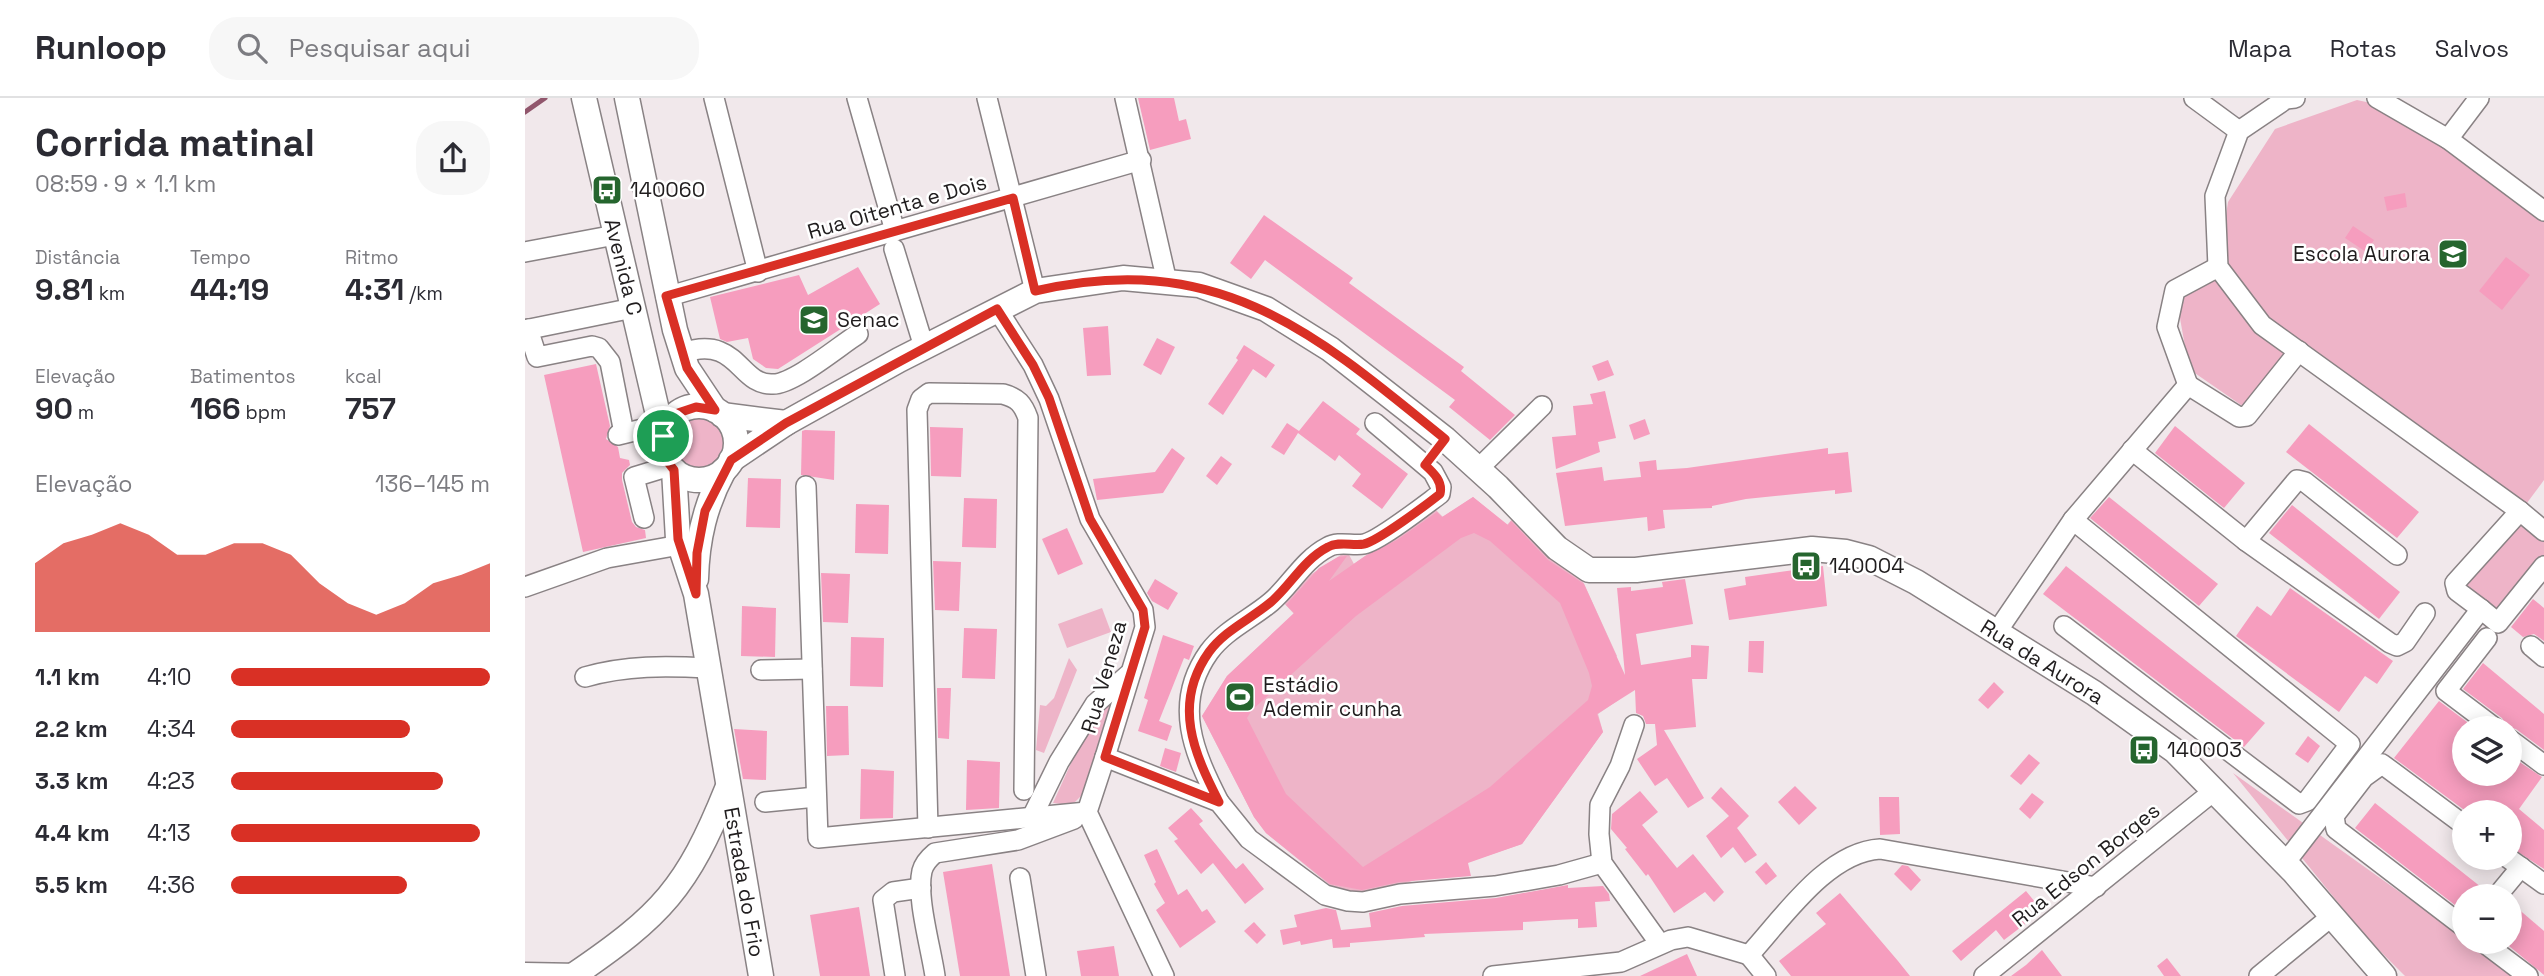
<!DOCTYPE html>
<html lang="pt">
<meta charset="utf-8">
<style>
:root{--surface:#fff;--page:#f7f7f7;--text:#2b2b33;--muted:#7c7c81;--line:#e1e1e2;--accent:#d93025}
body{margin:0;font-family:"Space Grotesk",sans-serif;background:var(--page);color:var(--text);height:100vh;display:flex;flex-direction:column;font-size:26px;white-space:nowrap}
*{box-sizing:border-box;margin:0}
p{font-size:23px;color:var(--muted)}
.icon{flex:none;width:38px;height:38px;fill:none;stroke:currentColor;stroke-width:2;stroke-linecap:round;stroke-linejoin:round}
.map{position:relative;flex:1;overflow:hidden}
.panel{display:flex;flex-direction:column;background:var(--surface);width:525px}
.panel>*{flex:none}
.fabs{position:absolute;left:1927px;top:618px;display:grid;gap:14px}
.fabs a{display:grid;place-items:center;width:70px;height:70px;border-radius:50%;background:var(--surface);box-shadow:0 4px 18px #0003;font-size:35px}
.pin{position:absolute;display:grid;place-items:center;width:60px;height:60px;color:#fff;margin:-30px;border:4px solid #fff;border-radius:50%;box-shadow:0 2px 7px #0007}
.round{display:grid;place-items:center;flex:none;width:74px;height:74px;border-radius:28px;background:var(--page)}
.summary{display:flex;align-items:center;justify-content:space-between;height:119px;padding:0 35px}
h1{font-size:38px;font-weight:800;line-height:52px}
.figures{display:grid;grid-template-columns:repeat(3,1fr);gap:10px;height:119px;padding:7px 35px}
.figures div{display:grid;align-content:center}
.figures b{font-size:30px;font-weight:800}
.figures small{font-size:19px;font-weight:400}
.figures p{font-size:19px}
.chart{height:196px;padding:14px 35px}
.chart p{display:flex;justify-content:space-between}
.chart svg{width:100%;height:126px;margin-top:7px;fill:var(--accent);opacity:.7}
ul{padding:0 35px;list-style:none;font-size:23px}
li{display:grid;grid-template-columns:112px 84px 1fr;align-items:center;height:52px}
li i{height:18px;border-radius:9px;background:var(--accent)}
header{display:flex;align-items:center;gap:42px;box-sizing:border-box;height:98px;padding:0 35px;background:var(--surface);border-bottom:2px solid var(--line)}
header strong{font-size:33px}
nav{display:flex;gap:38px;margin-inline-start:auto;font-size:24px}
.search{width:490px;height:63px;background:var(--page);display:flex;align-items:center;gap:18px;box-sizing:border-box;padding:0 24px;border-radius:28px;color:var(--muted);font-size:26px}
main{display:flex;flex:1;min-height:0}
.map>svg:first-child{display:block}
</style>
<header>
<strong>Runloop</strong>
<div class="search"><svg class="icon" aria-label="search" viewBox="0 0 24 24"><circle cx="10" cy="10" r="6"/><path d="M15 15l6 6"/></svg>Pesquisar aqui</div>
<nav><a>Mapa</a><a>Rotas</a><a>Salvos</a></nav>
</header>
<main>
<section class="panel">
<div class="summary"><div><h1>Corrida matinal</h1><p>08:59 · 9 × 1.1 km</p></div><a class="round"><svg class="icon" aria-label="share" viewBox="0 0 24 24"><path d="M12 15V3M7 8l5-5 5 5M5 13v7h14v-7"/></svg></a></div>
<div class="figures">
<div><p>Distância</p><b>9.81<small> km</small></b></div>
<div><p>Tempo</p><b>44:19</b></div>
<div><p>Ritmo</p><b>4:31<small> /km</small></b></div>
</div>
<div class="figures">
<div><p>Elevação</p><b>90<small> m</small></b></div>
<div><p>Batimentos</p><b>166<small> bpm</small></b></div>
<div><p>kcal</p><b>757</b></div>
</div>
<div class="chart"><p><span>Elevação</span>136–145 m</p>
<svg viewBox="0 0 160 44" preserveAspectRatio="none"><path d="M0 44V20L10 13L20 10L30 6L40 10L50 17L60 17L70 13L80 13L90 17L100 27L110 34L120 38L130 34L140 27L150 24L160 20V44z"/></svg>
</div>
<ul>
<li><b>1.1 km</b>4:10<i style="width:100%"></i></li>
<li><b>2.2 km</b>4:34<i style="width:69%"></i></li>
<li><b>3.3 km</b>4:23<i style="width:82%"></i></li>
<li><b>4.4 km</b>4:13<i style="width:96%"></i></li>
<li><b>5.5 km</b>4:36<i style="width:68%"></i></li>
</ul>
</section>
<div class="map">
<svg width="2019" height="878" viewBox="0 0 2019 878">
<rect width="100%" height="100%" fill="#f1e8eb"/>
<g fill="#eeb4c8">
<path d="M1832,2L1901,17L2019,109V382L1996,413L2019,433V468L1973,525L1930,489L1995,413L1775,254L1729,316L1664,271L1650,192L1693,169L1703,104L1750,31Z"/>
<circle cx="175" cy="343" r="28"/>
<path d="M948,399L982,427L989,419L1056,479L1092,558L1085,563L1095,601L1073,616L1078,634L997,746L837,800L807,789L741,735L729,719L677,618L702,578L769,516L758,504L785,477L822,453L829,466L909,410L918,419Z"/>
<path d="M577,510L586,534L542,550L533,526Z"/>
<path d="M544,560L552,572L519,655L511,652L515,607L521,608L529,600Z"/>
<path d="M587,604L557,697L547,707L528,705L561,632Z"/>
<path d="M1708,675L1939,840V844H1944L1992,878H1880L1841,839Z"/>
</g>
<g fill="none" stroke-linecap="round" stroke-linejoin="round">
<path stroke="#91566c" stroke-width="5" d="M0,14L20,0"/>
</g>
<g fill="#f69dbe" fill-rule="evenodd">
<path d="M613,0H649L654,23L661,21L666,41L625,52Z"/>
<path d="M1880,95L1882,109L1862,113L1859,99Z"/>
<path d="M739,117L828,180L824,185L939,269L936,273L990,317L965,342L924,309L930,302L740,162L726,181L705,165Z"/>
<path d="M1828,128L1849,142L1841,154L1820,140Z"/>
<path d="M1981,159L2005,177L1977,212L1954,193Z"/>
<path d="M333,169L355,206L253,271L241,270L228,261L223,240L202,244L195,241L185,199L274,177L283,197Z"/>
<path d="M583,228L586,277L562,278L558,230Z"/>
<path d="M632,240L650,249L636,277L618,267Z"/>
<path d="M719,247L750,267L741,280L728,271L698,317L683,306L713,262L711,260Z"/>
<path d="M1083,262L1089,277L1073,283L1067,268Z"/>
<path d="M71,266L85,328L81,341L93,349L95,360L104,362L105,367L97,375V382L107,424L111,429L120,432L121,440L58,454L19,277Z"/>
<path d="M1080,293L1091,340L1073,344L1075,354L1031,371L1027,339L1051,337L1048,308L1068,306L1065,296Z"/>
<path d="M798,303L835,331L831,336L883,376L857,411L827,388L836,376L814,357L810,363L773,335L759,357L746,349L762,325L774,333Z"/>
<path d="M1120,321L1125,336L1109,342L1104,327Z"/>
<path d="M1784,326L1894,414L1872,440L1761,354Z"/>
<path d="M1650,328L1720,385L1699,410L1630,355Z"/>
<path d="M405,329L438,330L436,379L406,378Z"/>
<path d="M280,332L310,333L309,382L276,377L277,333Z"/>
<path d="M647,350L660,360L638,395L572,402L568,381L630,374Z"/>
<path d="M1303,350V356L1323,354L1327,394L1310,396V392L1221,401L1187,408V410L1138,412L1140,430L1123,433L1122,419L1040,428L1031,375L1077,369L1079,383L1084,382L1116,379L1114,364L1131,362L1132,372L1162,370Z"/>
<path d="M696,358L707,366L692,387L681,378Z"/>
<path d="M223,380L256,381L255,430L221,429Z"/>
<path d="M948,399L983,427L986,423L1023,462L1059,486L1100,577L1092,490L1106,489V493L1138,489L1137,484L1160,481L1168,526L1111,536L1116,567L1166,559V547L1184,548L1182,581H1167L1171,629L1139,632L1179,700L1163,710L1142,680L1130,688L1112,661L1132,647L1130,626H1121L1118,618L1111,615L1110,592L1072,616L1078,634L997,746L943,765L946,778L874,784L837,792L805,786L741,735L729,719L677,618L702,578L769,515L761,507L794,470L813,459L822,458L804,483L840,458L872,442L912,414L917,419ZM949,435L965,443L1035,505L1064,575L1067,588L1063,602L965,689L838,769L761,696L722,620L727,612L831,518L936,440Z"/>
<path d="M1584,399L1693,486L1674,508L1565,420Z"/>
<path d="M439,400L472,401L471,450L437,449Z"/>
<path d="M331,406L364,407L363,456L330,455Z"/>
<path d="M1767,407L1875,494L1854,521L1744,435Z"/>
<path d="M542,430L558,466L533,477L517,441Z"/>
<path d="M408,463L436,464L434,513L410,512Z"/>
<path d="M1298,468L1302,508L1204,522L1199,491L1221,487L1220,479Z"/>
<path d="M1541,468L1740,625L1719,649L1518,496Z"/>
<path d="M296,475L325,476L323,525L298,524Z"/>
<path d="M630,481L653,495L643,512L627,503L622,495Z"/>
<path d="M1765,490L1868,563L1852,586L1840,578L1814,614L1711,538L1732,508L1746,518Z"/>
<path d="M2008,501L2019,510V543L2009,536L1998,539L1986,529Z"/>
<path d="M217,508L251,510L250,559L216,558Z"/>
<path d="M439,530L472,531L470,581L437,580Z"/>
<path d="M638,537L669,548L664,562L659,560L634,623L647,628L642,643L613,633L623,602L619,600Z"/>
<path d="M326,539L359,540L358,589L325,588Z"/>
<path d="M1224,543H1239L1238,575L1223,574Z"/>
<path d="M1958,565L2019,616V652L1991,631L1982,629L1977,620L1938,591Z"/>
<path d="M1469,584L1479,594L1463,611L1453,602Z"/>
<path d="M412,590H426L424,641L413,640Z"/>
<path d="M1914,603L1950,630H1939V676H1984V657L2017,679L1994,711L2019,732V771L1984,748V714H1942L1869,660Z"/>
<path d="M301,608H323L324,657L302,658Z"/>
<path d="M209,631L242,633L241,682L218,681Z"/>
<path d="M1783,638L1795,648L1783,665L1770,656Z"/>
<path d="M640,650L656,655L651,674L635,668Z"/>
<path d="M1504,656L1515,665L1496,687L1485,678Z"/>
<path d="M442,662L475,664L474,710L441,712Z"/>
<path d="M336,671L369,673L368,720L335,721Z"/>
<path d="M1270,688L1292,710L1274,727L1253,704Z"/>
<path d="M1196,689L1224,718L1212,730L1232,757L1220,765L1208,749L1196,760L1181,738L1204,718L1186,700Z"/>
<path d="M1115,693L1133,714L1117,727L1152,770L1168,756L1199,794L1189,804L1180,794L1149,815L1123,776L1121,778L1100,751L1102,750L1086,731L1087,716Z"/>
<path d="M1507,695L1519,704L1505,721L1494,711Z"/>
<path d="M1354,699H1374L1375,736L1355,737Z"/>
<path d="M1850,705L1961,793L1960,798H1939V814L1830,730Z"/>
<path d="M666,710L678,723L674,726L711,771L718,765L739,791L720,806L688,765L676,776L649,743L653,741L643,730Z"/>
<path d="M632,751L653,797L662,791L677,814L682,811L691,824L655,850L631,812L640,805L629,786L631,784L619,757Z"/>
<path d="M1241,764L1252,778L1241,787L1230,774Z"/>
<path d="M467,766L485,878H435L418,774Z"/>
<path d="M1377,767L1383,768L1396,782L1386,793L1369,776Z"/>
<path d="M1043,787V790L1078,788L1084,796L1085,803L1070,804L1072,829L1053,830V821L1030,822L998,824V832L899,836L900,839L825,845V849L808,850L807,841L776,847L775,843L758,847L755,832L772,829L769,817L801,810L811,812L816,832L846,829L844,815L877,808L971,800Z"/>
<path d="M1501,793L1510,804L1493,817L1500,826L1479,842L1471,832L1436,863L1427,853Z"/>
<path d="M1315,795L1373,863L1385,878H1266L1254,863L1301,826L1291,815Z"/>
<path d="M1984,803L2019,833V877L1984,848Z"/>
<path d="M334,809L345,878H295L285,817Z"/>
<path d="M729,824L741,837L732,846L719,833Z"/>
<path d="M589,848L594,878H556L552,853Z"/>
<path d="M1517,852L1537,878H1486L1501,867Z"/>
<path d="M1162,856L1172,878H1115Z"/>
<path d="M1642,860L1656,878H1639L1632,868Z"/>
</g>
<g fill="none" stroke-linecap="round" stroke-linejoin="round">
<g stroke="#898284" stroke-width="22">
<g id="minor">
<path d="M189,0L233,174"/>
<path d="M332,0L370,133"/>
<path d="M462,0L510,193"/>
<path d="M600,0L642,184"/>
<path d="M1669,0L1714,33"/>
<path d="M1770,0L1761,1L1714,33L1690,98L1693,169L1737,227L1995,413"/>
<path d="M1852,0L1923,41L2019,113"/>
<path d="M1923,41L1954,0"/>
<path d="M369,151L399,249"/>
<path d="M0,154L90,137"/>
<path d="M141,199L616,62"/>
<path d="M472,211L508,267L524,301L565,421L618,512L620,529L580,659L694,704L724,741L800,797L823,803L838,804L875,796L970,788L1034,777L1077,765"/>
<path d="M3,231L12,259L67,248L74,250L85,264L99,335"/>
<path d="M0,232L108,210"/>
<path d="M157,255C214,236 213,288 248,286C269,286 314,248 333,236"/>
<path d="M1663,287L1642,229L1650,192L1693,169"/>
<path d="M93,337L134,327"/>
<path d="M1607,352L1721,443L1865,545L1872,548L1880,544L1900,515"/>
<path d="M954,370L1017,308"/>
<path d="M281,388L293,740L562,714"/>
<path d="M119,420L109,379L145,368"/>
<path d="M1721,443L1772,382L1780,384L1872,457"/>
<path d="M0,489L82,460L155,447"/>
<path d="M1956,511L1973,525L2019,468"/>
<path d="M1539,528L1774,706L1782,703L1825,646L1548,422"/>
<path d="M1471,535L1548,422L1663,287L1714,319L1722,318L1774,253"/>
<path d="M1962,540L1921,593L1970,630"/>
<path d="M2006,548L2019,559"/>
<path d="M236,572L287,571"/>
<path d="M60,579C102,567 141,568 184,570"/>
<path d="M1109,627L1095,668L1075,707L1074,736L1077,765L1135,846"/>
<path d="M1984,641L2019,667"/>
<path d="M580,659L562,714L639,878"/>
<path d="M240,704L291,699"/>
<path d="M694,704C669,655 647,606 684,554C700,532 726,521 746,504C766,487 778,462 803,449C813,443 828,448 839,446C854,443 900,407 915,396L916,389L908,374L850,325"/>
<path d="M507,719L534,664L570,606L603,577"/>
<path d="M1939,727L1857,666L1839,679L1809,718L1811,731L1939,829"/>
<path d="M403,730L392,312L396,301L404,295L478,296C493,300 498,306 503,320L499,692"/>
<path d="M1983,760L2019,786"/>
<path d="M1760,765L1956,511L1932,493L1930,485L1995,413L2019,433"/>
<path d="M495,780L511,878"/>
<path d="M1972,798L1996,769"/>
<path d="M1958,844L2003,878"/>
<path d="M1224,857C1258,820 1302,754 1355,751L1571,789"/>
<path d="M1224,857L1241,878"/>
<path d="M370,878L358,802L368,794L396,790"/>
<path d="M410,878C406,850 391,799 397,773C399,765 404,760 410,755L493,742L549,721"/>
<path d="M968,878L1096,864L1146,842L1163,839L1224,857"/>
<path d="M1459,878L1690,692"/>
<path d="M1734,878L1807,818"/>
</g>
</g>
<g stroke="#898284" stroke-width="27">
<g id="major">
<path d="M59,0L138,338"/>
<path d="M102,0L150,232L162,270L190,312"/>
<circle cx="174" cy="345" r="37"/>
<path d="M197,317L261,325"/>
<path d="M206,362L261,325L374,262L510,193L598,180L674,187L741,211L805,251L920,341L973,389L1032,450L1064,472H1111L1287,451L1321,454L1344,460L1391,484L1569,595L1650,653L1768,773L1859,878"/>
<path d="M149,372L153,441L171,496L236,878"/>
<path d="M171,481C172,441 180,407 199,372"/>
<path d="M0,877L55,878"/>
<path d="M49,877C137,817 162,790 202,691"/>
</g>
</g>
<use href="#minor" stroke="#fff" stroke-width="19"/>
<use href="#major" stroke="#fff" stroke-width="24"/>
</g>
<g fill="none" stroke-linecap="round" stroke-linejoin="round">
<g stroke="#fff" stroke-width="14">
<path id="route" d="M488,100L510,193C692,151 787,232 920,341L900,367C909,375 918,384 915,396C901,407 853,443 839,446C828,448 813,443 803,449C778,462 766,487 746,504C726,521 700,532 684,554C647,606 669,655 694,704L580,659L620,529L618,512L565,421L524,300L508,267L472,211L261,325L206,362L180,413L172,455L171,496L153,441L149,372L139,359L138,338L153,315L171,309L190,312L162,270L141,198Z"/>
</g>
<use href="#route" stroke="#d93025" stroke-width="9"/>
</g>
<defs>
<g id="bus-square" transform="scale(1.575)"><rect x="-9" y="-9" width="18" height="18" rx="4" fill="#25652e" stroke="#fff"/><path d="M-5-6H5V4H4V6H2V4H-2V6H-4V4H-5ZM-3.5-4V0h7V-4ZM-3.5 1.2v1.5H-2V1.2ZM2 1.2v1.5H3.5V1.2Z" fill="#fff"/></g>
<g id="school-square" transform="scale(1.575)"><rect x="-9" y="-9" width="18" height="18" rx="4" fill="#25652e" stroke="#fff"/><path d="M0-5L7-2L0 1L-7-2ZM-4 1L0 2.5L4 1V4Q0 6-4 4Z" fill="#fff"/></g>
<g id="stadium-square" transform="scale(1.575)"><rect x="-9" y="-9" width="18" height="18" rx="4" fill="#25652e" stroke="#fff"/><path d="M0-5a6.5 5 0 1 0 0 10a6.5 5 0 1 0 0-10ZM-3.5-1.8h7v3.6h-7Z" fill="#fff"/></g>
</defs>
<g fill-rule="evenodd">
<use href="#bus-square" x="82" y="92"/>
<use href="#school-square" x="1928" y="156"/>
<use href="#school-square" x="289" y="222"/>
<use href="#bus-square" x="1281" y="468"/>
<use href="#stadium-square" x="715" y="599"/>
<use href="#bus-square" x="1619" y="652"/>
</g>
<g text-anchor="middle" stroke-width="5" stroke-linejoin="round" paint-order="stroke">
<g font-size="21" fill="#201d1e" stroke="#fff" text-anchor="start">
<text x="105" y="99">140060</text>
<text x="1905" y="163" text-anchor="end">Escola Aurora</text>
<text x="312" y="229">Senac</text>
<text x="1304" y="475">140004</text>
<text x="738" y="594">Estádio<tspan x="738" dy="24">Ademir cunha</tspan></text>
<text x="1642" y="659">140003</text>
</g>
<g font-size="21" fill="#201d1e" stroke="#fff">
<text transform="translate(372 109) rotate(-16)" y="7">Rua Oitenta e Dois</text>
<text transform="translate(98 169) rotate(76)" y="7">Avenida C</text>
<text transform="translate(1517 564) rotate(32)" y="7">Rua da Aurora</text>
<text transform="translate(579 579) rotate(-74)" y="7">Rua Veneza</text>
<text transform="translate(1561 767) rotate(-39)" y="7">Rua Edson Borges</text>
<text transform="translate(219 784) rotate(80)" y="7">Estrada do Frio</text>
</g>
</g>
</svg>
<div class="fabs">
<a><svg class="icon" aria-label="layers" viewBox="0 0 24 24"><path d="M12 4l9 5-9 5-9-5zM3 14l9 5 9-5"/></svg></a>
<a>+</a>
<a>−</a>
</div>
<div class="pin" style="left:138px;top:338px;background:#1e9e55"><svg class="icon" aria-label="arrive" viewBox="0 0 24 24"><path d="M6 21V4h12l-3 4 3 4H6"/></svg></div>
</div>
</main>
